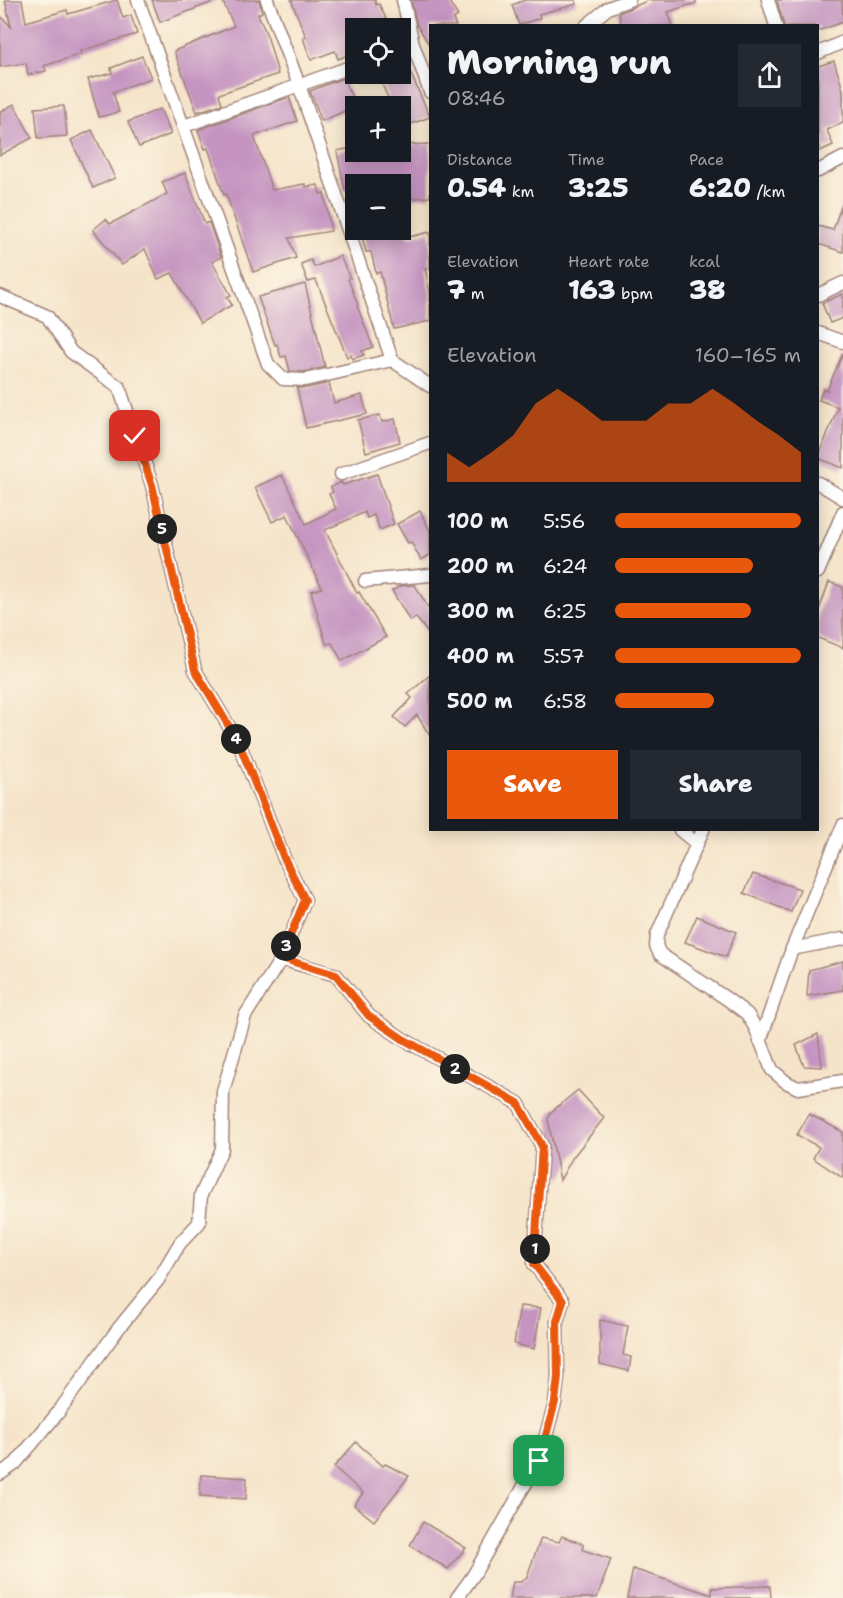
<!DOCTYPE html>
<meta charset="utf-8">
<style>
:root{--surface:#171b24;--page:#242831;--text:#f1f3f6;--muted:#9ea1a6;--accent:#ea580c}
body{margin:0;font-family:"Shantell Sans",sans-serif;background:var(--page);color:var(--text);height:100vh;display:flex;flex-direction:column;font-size:22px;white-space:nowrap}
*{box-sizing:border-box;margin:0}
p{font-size:20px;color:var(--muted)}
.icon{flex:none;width:33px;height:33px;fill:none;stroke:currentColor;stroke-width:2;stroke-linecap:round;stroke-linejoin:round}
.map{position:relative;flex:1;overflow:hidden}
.sheet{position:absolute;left:429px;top:24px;width:390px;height:807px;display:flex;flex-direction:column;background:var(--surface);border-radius:0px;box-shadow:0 3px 15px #0003}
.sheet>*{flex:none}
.controls{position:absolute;left:345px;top:18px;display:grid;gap:12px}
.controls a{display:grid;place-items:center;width:66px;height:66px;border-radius:0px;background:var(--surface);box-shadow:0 3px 15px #0003;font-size:30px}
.pin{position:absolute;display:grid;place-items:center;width:51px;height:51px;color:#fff;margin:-26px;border-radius:12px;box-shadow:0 3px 9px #0006}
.km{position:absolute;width:30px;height:30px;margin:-15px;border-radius:50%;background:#222;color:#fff;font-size:16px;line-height:30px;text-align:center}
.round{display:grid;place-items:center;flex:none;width:63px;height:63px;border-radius:0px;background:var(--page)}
.summary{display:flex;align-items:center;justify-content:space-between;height:102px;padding:0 18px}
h1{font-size:33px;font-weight:800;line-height:45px}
.metrics{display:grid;grid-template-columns:repeat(3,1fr);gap:9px;height:102px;padding:6px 18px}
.metrics div{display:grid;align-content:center}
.metrics b{font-size:26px;font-weight:800}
.metrics small{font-size:16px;font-weight:400}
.metrics p{font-size:16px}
.chart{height:168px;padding:12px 18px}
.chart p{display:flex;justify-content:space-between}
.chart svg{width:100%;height:108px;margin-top:6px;fill:var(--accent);opacity:.7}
.button{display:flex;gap:12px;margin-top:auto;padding:12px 18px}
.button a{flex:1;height:69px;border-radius:0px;background:var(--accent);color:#fff;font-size:24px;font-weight:800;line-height:69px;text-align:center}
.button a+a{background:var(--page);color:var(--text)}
ul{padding:0 18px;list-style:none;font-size:20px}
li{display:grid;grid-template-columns:96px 72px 1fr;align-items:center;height:45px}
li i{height:15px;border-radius:8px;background:var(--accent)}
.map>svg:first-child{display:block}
</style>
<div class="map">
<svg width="843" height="1598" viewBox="0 0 843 1598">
<rect width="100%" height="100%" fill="#fcf5e5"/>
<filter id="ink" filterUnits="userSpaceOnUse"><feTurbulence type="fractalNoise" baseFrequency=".0167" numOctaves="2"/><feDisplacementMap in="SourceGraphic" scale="12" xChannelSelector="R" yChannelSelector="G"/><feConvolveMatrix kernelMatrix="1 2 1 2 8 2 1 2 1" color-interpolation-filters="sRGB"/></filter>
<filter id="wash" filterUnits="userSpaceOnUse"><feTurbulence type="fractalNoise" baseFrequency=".008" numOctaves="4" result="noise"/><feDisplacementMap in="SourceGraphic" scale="24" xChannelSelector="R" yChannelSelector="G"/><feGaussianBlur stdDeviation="1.35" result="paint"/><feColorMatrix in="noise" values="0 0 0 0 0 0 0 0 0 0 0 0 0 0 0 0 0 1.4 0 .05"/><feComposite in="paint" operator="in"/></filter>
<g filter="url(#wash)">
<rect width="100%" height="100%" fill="#f5e4c9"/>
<g id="blocks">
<g fill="#c594c1">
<path d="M5,0H22L26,22L67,10L68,14L117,0L123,18L131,15L137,34L80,51L81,54L44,66L46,71L28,75L26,63L0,67V15L11,27Z"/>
<path d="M152,0H216V1L160,22Z"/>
<path d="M222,0H259L262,12L258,14L268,38L278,74L219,94L222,104L197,112L174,51L234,26Z"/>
<path d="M291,0H375L376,5L379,4L389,25L385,26V28H356V52L338,59L335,51L311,60L303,38L306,37Z"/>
<path d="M411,0H448L458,16L453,19L456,26H430V46L417,25Z"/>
<path d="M525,0H576L577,4L539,14L540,18L519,25L512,5Z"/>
<path d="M649,0H696V3L668,12L673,26H621L619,13Z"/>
<path d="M777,0H842L843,22L818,31V26H784Z"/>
<path d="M142,56L151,78L113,92L119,112L99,117L88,79L112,73L111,68Z"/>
<path d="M400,56H403L430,117L400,128V106H392L377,74H400Z"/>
<path d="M834,61L843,90V123L827,130L833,145L820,151L818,144V66Z"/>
<path d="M343,78L356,106L322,121L310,91Z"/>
<path d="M289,97L297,121L254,136L272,190L305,184V187L318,185L320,194L324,193L331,231L289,238L296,258L253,272L226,194L224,195L208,148L205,149L198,130Z"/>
<path d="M14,104L32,138L0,155V112Z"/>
<path d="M64,106L67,136L38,138L35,108Z"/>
<path d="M160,109L171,134L139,147L128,122Z"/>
<path d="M92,130L115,178L93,188L71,140Z"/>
<path d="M430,144V197L400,199V184H356V189L345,191L337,151L356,147V152H400V145Z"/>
<path d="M185,173L205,224L209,222L221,257L212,262L231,295L227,297L232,305L200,323L172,273L158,279L145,249L122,265L93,230L106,219L110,224L167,194L162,182Z"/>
<path d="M841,206H843V252L818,244V226L833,230Z"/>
<path d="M360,230H407L409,237L430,232V269L425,268L430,293V321L394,329L380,272L376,273L371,252H366Z"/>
<path d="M340,256L350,278L348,279L358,305L357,306L373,347L362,351L364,355L352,359L351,355L347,357L316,280L308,282L301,264L311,260L314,267Z"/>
<path d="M305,284L325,367L304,372L290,371L286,356L281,357L277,344L275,345L258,297Z"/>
<path d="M843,294V318L830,323L822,303Z"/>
<path d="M843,353V468L818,458L838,407L819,400L823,389L827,390Z"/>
<path d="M329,383L334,403L362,395L367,414L306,428L297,388H307Z"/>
<path d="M380,415L382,422L395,419L400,442L366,452L358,420Z"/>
<path d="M377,474L394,524L380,530L374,515L367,518L365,512L325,530L357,593L359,592L386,637L342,661L332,643L326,644L311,591L322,588L287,515L272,522L255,487L282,475L306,524L336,509L329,494L333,492L331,487L341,482L343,485Z"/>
<path d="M420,511L430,531V555L421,560L411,542L408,543L397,524Z"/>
<path d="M829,582L843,587V648L818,638V613Z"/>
<path d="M415,585L430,611V636L416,617L410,621L392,591L400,586Z"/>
<path d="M430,675V736L417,715L405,727L394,717L412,698L408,694Z"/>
<path d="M753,874L800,889L791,912L744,893Z"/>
<path d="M697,916L736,932L726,957L685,942Z"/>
<path d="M843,961V990L807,996L809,970Z"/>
<path d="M818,1034L822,1067L804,1066L796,1045Z"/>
<path d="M578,1090L604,1118L573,1157L560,1180L548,1119L551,1112Z"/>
<path d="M809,1114L843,1132V1178L813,1158L819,1147L797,1135Z"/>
<path d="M520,1306L541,1308L534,1349L514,1344Z"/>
<path d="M600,1320L628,1326L623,1355L631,1357L629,1371L600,1364Z"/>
<path d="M356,1442L383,1466L385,1464L409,1476L374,1521L354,1505L363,1493L334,1467Z"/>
<path d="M201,1475L247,1478L246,1499L200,1496Z"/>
<path d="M423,1522L466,1548L448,1569L410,1545Z"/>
<path d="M562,1536L583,1544V1550L611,1559L597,1598H510L513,1582H521L523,1579H526L541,1538L559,1542Z"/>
<path d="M633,1569L712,1595V1588L770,1586L771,1598H627Z"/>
</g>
</g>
</g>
<g filter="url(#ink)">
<use href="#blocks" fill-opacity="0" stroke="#a0827a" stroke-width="1.5"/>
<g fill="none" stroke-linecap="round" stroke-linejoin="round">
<g stroke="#a0827a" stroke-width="15">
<g id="street">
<path d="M138,0L268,364L283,379L305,380L392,360"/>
<path d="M267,0L299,85L392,360L430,386"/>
<path d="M403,0L413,44L430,92"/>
<path d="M768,0L776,26"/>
<path d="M586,26L608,8L629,0"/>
<path d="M400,48L413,44"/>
<path d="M818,53L843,42"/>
<path d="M184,126L356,65"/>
<path d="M818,171L843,158"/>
<path d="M818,295L843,283"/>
<path d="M0,296L47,316L71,352L119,387L152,485L195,670L239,743L284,858L305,900L281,959"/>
<path d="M818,333L843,342"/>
<path d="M341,474L430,443"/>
<path d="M818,483L843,498"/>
<path d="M818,572L843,512"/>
<path d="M365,581L430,575"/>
<path d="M680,830L697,844"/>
<path d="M703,830L657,935L656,946L660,954L727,999L747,1014L755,1027L772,1070L786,1082L798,1088L843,1081"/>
<path d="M792,949L843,939"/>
<path d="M760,1041L792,949L843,825"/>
<path d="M0,1474L15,1464L57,1414L118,1329L158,1280L180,1243L199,1223L201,1195L222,1149L223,1091L245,1016L281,959L336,975L369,1016L403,1039L518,1103L542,1146L534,1264L563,1301L557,1321L558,1377L555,1403L539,1460L473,1576L457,1598"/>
</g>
</g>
<use href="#street" stroke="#fff" stroke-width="12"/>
</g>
</g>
<g fill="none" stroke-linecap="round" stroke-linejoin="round" filter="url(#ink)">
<g stroke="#fff" stroke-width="12">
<path id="route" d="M135,436L152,485L195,670L239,743L284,858L305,900L281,958L336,975L369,1016L403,1039L518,1103L542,1146L534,1264L563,1301L557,1321L558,1377L555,1402L539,1461"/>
</g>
<use href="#route" stroke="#ea580c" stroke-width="8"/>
</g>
</svg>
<div class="controls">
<a><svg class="icon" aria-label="locate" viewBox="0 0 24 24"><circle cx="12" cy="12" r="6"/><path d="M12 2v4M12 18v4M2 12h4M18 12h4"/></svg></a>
<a>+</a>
<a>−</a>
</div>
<div class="pin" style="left:539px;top:1461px;background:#1e9e55"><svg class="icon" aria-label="arrive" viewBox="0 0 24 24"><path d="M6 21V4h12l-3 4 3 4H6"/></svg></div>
<div class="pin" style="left:135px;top:436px;background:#d93025"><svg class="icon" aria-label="check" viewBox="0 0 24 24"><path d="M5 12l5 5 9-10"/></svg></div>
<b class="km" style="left:535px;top:1249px">1</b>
<b class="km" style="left:455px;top:1069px">2</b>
<b class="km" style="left:286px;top:946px">3</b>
<b class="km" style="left:236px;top:739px">4</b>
<b class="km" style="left:162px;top:529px">5</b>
<section class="sheet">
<div class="summary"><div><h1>Morning run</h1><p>08:46</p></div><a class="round"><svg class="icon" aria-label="share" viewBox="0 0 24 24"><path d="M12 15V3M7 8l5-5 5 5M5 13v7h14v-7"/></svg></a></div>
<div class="metrics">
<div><p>Distance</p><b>0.54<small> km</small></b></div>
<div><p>Time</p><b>3:25</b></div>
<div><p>Pace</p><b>6:20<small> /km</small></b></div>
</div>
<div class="metrics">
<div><p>Elevation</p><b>7<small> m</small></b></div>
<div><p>Heart rate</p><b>163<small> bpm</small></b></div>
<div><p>kcal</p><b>38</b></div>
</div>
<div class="chart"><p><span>Elevation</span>160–165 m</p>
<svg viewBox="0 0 160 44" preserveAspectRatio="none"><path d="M0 44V32L10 38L20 32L30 25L40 12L50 6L60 12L70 19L80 19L90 19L100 12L110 12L120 6L130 12L140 19L150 25L160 32V44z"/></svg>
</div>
<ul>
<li><b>100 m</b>5:56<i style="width:100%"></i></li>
<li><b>200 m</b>6:24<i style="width:74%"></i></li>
<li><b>300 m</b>6:25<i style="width:73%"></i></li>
<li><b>400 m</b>5:57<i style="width:100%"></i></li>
<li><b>500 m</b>6:58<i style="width:53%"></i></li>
</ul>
<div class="button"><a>Save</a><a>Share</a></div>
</section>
</div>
